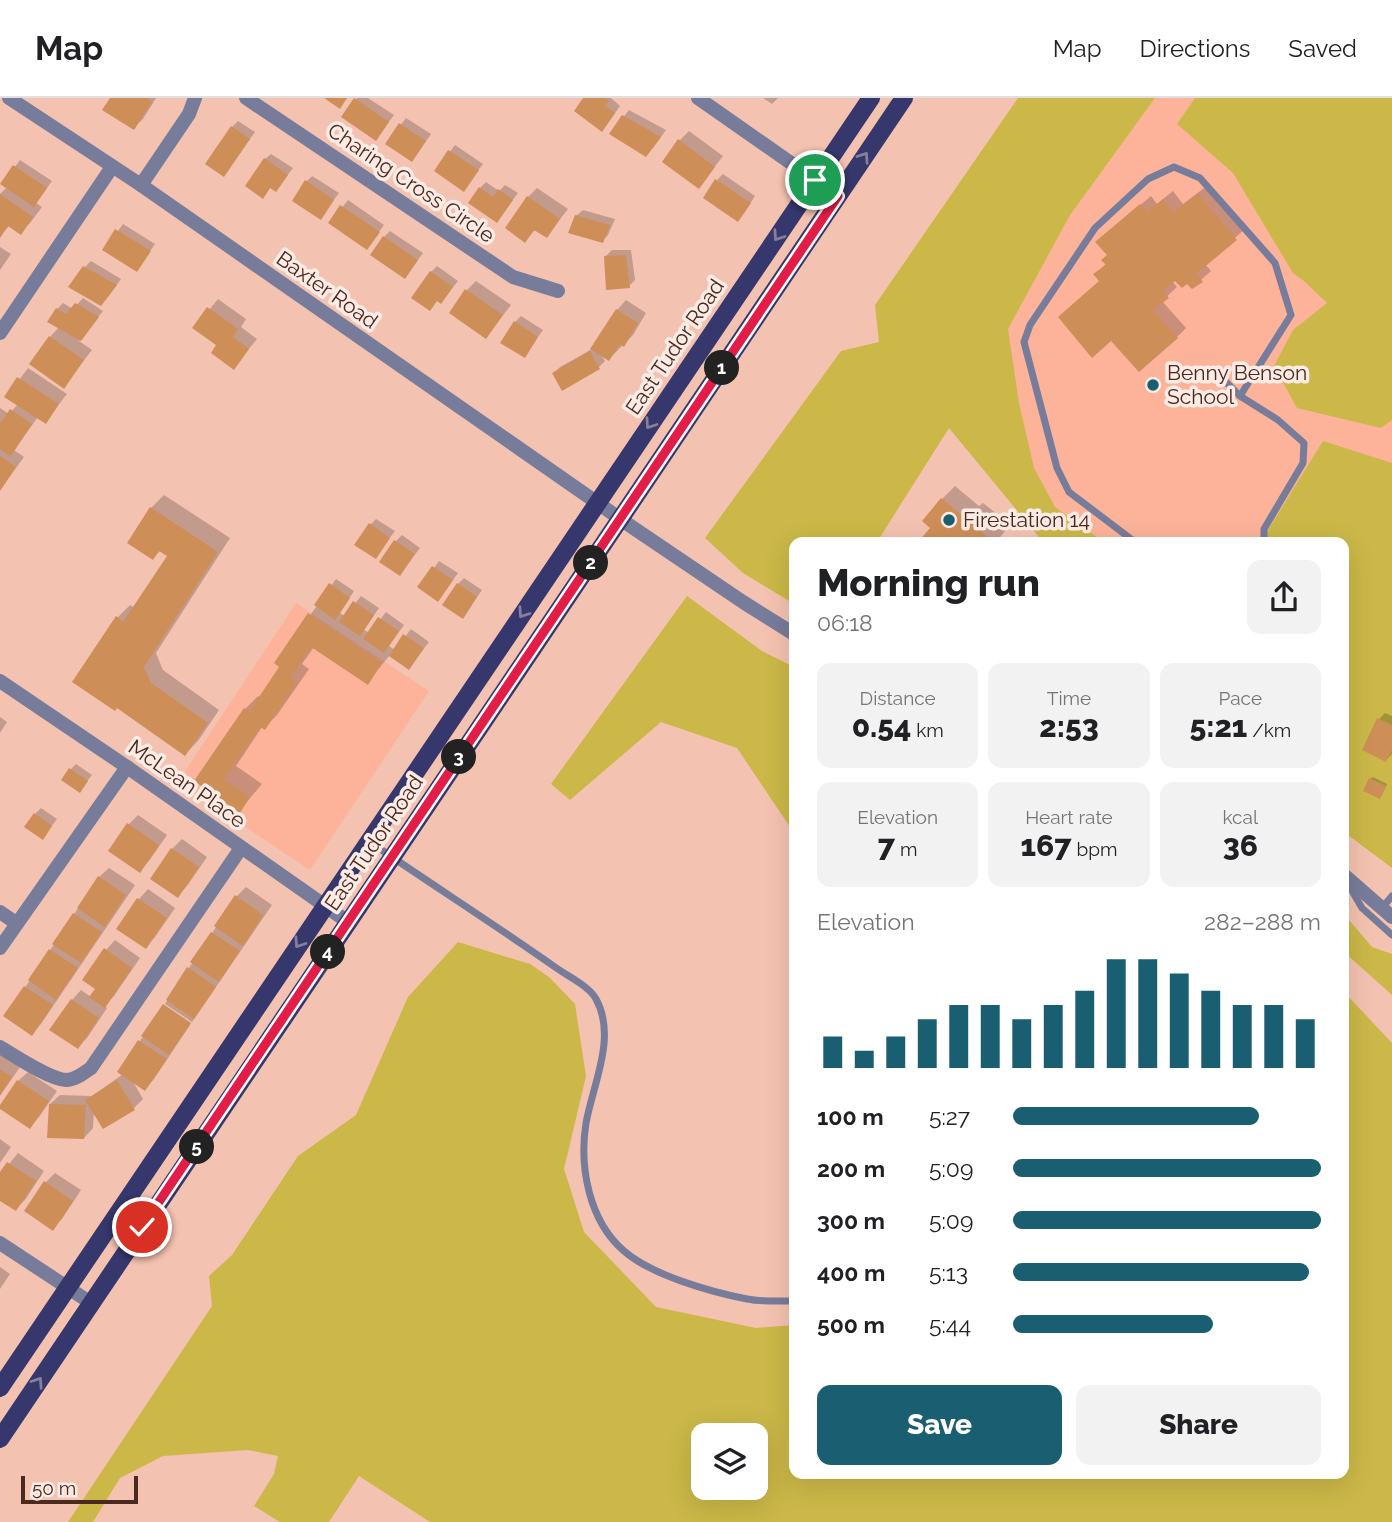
<!DOCTYPE html>
<meta charset="utf-8">
<style>
:root{--surface:#fff;--page:#f2f2f2;--text:#202124;--muted:#757577;--line:#e0e0e0;--accent:#1a5e71}
body{margin:0;font-family:Raleway,sans-serif;background:var(--page);color:var(--text);height:100vh;display:flex;flex-direction:column;font-size:26px;white-space:nowrap}
*{box-sizing:border-box;margin:0}
p{font-size:23px;color:var(--muted)}
.icon{flex:none;width:38px;height:38px;fill:none;stroke:currentColor;stroke-width:2;stroke-linecap:round;stroke-linejoin:round}
.map{position:relative;flex:1;overflow:hidden}
.side{position:absolute;left:789px;top:439px;width:560px;height:942px;display:flex;flex-direction:column;background:var(--surface);border-radius:14px;box-shadow:0 7px 28px #0002}
.side>*{flex:none}
.controls{position:absolute;left:691px;top:1325px;display:grid;gap:14px}
.controls a{display:grid;place-items:center;width:77px;height:77px;border-radius:14px;background:var(--surface);box-shadow:0 7px 28px #0002;font-size:35px}
.scale{position:absolute;left:21px;bottom:18px;width:117px;box-sizing:border-box;padding-left:7px;border:4px solid #4a291e;border-top:0;font-size:19px;line-height:24px;white-space:nowrap;color:#4a291e;-webkit-text-stroke:5px #fdebe5;paint-order:stroke}
.pin{position:absolute;display:grid;place-items:center;width:60px;height:60px;color:#fff;margin:-30px;border:4px solid #fff;border-radius:50%;box-shadow:0 2px 7px #0007}
.km{position:absolute;width:35px;height:35px;margin:-18px;border-radius:50%;background:#222;color:#fff;font-size:19px;line-height:35px;text-align:center}
.round{display:grid;place-items:center;flex:none;width:74px;height:74px;border-radius:14px;background:var(--page)}
.overview{display:flex;align-items:center;justify-content:space-between;height:119px;padding:0 28px}
h1{font-size:38px;font-weight:800;line-height:52px}
.metrics{display:grid;grid-template-columns:repeat(3,1fr);gap:10px;height:119px;padding:7px 28px}
.metrics div{display:grid;align-content:center;border-radius:14px;background:var(--page);text-align:center}
.metrics b{font-size:30px;font-weight:800}
.metrics small{font-size:19px;font-weight:400}
.metrics p{font-size:19px}
.chart{height:196px;padding:14px 28px}
.chart p{display:flex;justify-content:space-between}
.chart svg{width:100%;height:126px;margin-top:7px;stroke:var(--accent);stroke-width:6}
.button{display:flex;gap:14px;margin-top:auto;padding:14px 28px}
.button a{flex:1;height:80px;border-radius:14px;background:var(--accent);color:#fff;font-size:28px;font-weight:800;line-height:80px;text-align:center}
.button a+a{background:var(--page);color:var(--text)}
ul{padding:0 28px;list-style:none;font-size:23px}
li{display:grid;grid-template-columns:112px 84px 1fr;align-items:center;height:52px}
li i{height:18px;border-radius:9px;background:var(--accent)}
header{display:flex;align-items:center;gap:42px;box-sizing:border-box;height:98px;padding:0 35px;background:var(--surface);border-bottom:2px solid var(--line)}
header strong{font-size:33px}
nav{display:flex;gap:38px;margin-inline-start:auto;font-size:24px}
.map>svg:first-child{display:block}
</style>
<header>
<strong>Map</strong>
<nav><a>Map</a><a>Directions</a><a>Saved</a></nav>
</header>
<div class="map">
<svg width="1392" height="1424" viewBox="0 0 1392 1424">
<rect width="100%" height="100%" fill="#f4c2b0"/>
<g fill="#fcb39a">
<path d="M1042,0H1392V454L1344,444H1043L878,242Z"/>
<path d="M296,505L429,593L310,772L178,684Z"/>
</g>
<g fill="#cbb848" fill-rule="evenodd">
<path d="M1018,0H1155L1070,117L1008,231L1019,305L1034,370L1055,409L1104,444H1043L949,330L877,444H794V506L743,475L705,440L841,253L879,244L875,207Z"/>
<path d="M1195,0H1392V322L1381,330L1297,310L1274,268L1293,232L1327,205L1304,183L1293,175L1233,75L1177,26Z"/>
<path d="M1323,343L1392,365V770L1344,734V557L1348,552L1344,550V444H1267L1265,437Z"/>
<path d="M687,498L762,553L794,569V735L737,650L661,624L570,702L551,686Z"/>
<path d="M1344,816L1372,849L1392,856V897L1344,854Z"/>
<path d="M458,844L530,866L549,879L575,906L586,978L564,1071L584,1134L656,1209L756,1230L794,1227V1376H1344V894L1392,945V1424H430L359,1378L329,1424H280L254,1408L274,1376L278,1358L248,1352L163,1358L120,1380L93,1424H68L212,1208L209,1178L232,1157L298,1058L356,1017L408,899ZM704,1337H756V1390H704Z"/>
</g>
<g fill="#0003">
<path d="M112,0H156L143,21L133,30Z"/>
<path d="M357,0H368L394,17L376,41L343,19Z"/>
<path d="M585,0H611L620,8L608,25Z"/>
<path d="M763,0H778L772,6Z"/>
<path d="M629,12L666,32L652,51L611,35Z"/>
<path d="M406,20L431,36L417,56L387,45Z"/>
<path d="M238,23L255,34L224,77L232,29Z"/>
<path d="M689,33L723,58L699,89L679,43Z"/>
<path d="M455,47L483,66L464,91L436,72Z"/>
<path d="M271,56L293,70L276,92L271,89L263,98L265,61Z"/>
<path d="M20,62L52,83L36,105L42,109L30,125L21,134L10,127L0,138V96L7,89L2,86Z"/>
<path d="M723,76L755,98L744,115L717,82Z"/>
<path d="M312,78L339,95L320,120L306,84Z"/>
<path d="M486,84L499,93L505,87L518,95L497,123L480,90Z"/>
<path d="M1208,87L1245,131L1205,166L1211,173L1201,182L1187,183L1175,180L1172,183L1177,189L1162,203L1186,230L1177,239L1111,240L1101,183L1095,176L1107,165L1109,157L1107,135L1151,98L1157,106L1173,93L1183,106Z"/>
<path d="M537,90L568,111L547,138L536,131L525,142L528,99Z"/>
<path d="M348,102L384,127L367,150L331,124Z"/>
<path d="M583,112L615,121L608,137L602,143L576,118Z"/>
<path d="M123,126L155,146L137,172L105,151Z"/>
<path d="M390,133L423,155L405,179L384,139Z"/>
<path d="M0,149L11,156L0,172Z"/>
<path d="M612,152H631L635,182L629,188L606,158Z"/>
<path d="M91,163L121,181L107,200L85,169Z"/>
<path d="M437,168L458,183L441,204L438,201L431,174Z"/>
<path d="M476,183L511,207L486,239L467,192Z"/>
<path d="M83,200L103,213L79,243L92,252L64,288L50,239L59,229L57,211L63,205L73,211Z"/>
<path d="M218,201L246,221L241,229L257,241L234,269L218,247L194,230Z"/>
<path d="M626,202L646,215L633,237L609,261L600,255L605,263L599,269L554,275L560,269L592,251L617,212Z"/>
<path d="M521,218L543,232L524,258L515,224Z"/>
<path d="M28,270L67,296L45,324L38,319L14,352L24,359L0,392V310L9,316L18,306L7,298Z"/>
<path d="M955,388L979,408L983,405L997,416L994,420L1007,431L996,444H920L932,429L942,401Z"/>
<path d="M164,397L230,440L156,555L163,572L219,612L198,643L185,656L117,520L130,507L135,510L169,457L161,452L153,460L129,444L151,410Z"/>
<path d="M376,421L395,433L375,459L370,427Z"/>
<path d="M402,437L420,450L400,476L396,443Z"/>
<path d="M439,463L458,475L444,495L420,489Z"/>
<path d="M464,480L482,492L468,512L458,486Z"/>
<path d="M336,481L354,493L340,515L345,518L361,498L379,510L364,532L370,535L386,514L404,527L389,548L395,552L411,531L429,544L409,570L390,557L367,585L314,549L302,566L309,571L277,617L264,630L262,629L236,668L262,686L240,712L196,682L245,611L258,598L261,600L282,569L276,565Z"/>
<path d="M1385,615L1392,618V656L1386,662L1364,652L1379,621Z"/>
<path d="M0,619L7,624L0,635Z"/>
<path d="M76,666L92,677L80,692L70,672Z"/>
<path d="M1373,679L1387,686L1382,697L1370,681Z"/>
<path d="M41,710L57,721L43,740L35,716Z"/>
<path d="M138,717L167,737L149,763L140,772L128,727Z"/>
<path d="M182,741L207,759L187,788L178,797L172,751Z"/>
<path d="M109,770L135,787L41,926L32,935L6,918L99,779Z"/>
<path d="M246,789L272,807L192,924L165,906L236,799Z"/>
<path d="M148,791L175,810L155,839L146,849L119,830L139,801Z"/>
<path d="M115,842L140,860L114,898L104,908L107,910L87,940L78,949L72,902L81,892L91,899L97,890L106,852Z"/>
<path d="M163,909L190,927L154,981L145,991L132,982L143,1001L134,1010L94,1013L93,1030L84,1040L50,1006L60,997L92,998L123,976L140,943Z"/>
<path d="M0,955L20,969L0,998Z"/>
<path d="M28,974L57,993L39,1019L30,1029L18,983Z"/>
<path d="M0,1041L11,1049L0,1065Z"/>
<path d="M18,1055L44,1073L25,1102L15,1111L0,1101V1077Z"/>
<path d="M55,1075L81,1092L62,1121L53,1130L45,1085Z"/>
<path d="M0,1169L10,1176L0,1191Z"/>
</g>
<g fill="#ce8e58">
<path d="M110,0H147L152,4L134,32L102,12Z"/>
<path d="M324,0H347L340,11Z"/>
<path d="M354,0L389,24L376,43L341,19Z"/>
<path d="M583,0H606L609,3L605,8L615,15L602,34L574,13Z"/>
<path d="M622,17L661,39L646,59L609,36Z"/>
<path d="M399,25L426,43L412,64L385,46Z"/>
<path d="M231,28L250,41L224,79L205,66Z"/>
<path d="M678,41L715,69L699,91L662,64Z"/>
<path d="M448,52L479,72L464,94L434,73Z"/>
<path d="M264,60L288,77L276,94L270,90L263,101L245,88Z"/>
<path d="M13,67L47,90L34,109L0,86Z"/>
<path d="M715,81L751,105L738,124L703,100Z"/>
<path d="M305,82L334,102L321,122L292,103Z"/>
<path d="M479,89L493,99L498,91L513,102L497,125L468,105Z"/>
<path d="M0,96L33,119L21,137L8,128L0,140Z"/>
<path d="M1198,96L1237,142L1196,176L1203,184L1192,191L1187,186L1182,190L1175,183L1163,193L1169,200L1153,212L1178,240L1139,274L1111,243L1092,260L1058,219L1099,183L1093,176L1106,167L1101,162L1107,157L1095,144L1140,106L1147,114L1163,101L1173,114Z"/>
<path d="M527,98L560,121L547,140L534,132L525,145L505,130Z"/>
<path d="M340,107L380,134L367,152L328,125Z"/>
<path d="M575,117L610,127L603,145L568,135Z"/>
<path d="M115,131L151,153L137,174L102,152Z"/>
<path d="M383,138L418,162L405,181L370,157Z"/>
<path d="M626,157L630,190L606,192L604,158Z"/>
<path d="M83,168L117,187L101,208L68,189Z"/>
<path d="M430,173L453,189L441,206L437,203L430,213L411,200Z"/>
<path d="M465,191L503,217L486,241L449,215Z"/>
<path d="M75,205L99,219L81,243L47,224L56,210L66,216Z"/>
<path d="M207,209L238,231L233,239L249,251L234,272L211,255L216,247L192,230Z"/>
<path d="M616,211L638,225L624,249L620,246L609,263L590,251Z"/>
<path d="M514,223L538,239L525,260L500,245Z"/>
<path d="M49,238L84,262L64,291L29,266Z"/>
<path d="M590,253L600,271L562,293L552,275Z"/>
<path d="M17,279L59,306L46,326L4,299Z"/>
<path d="M10,311L32,326L11,358L0,351V326Z"/>
<path d="M0,358L16,369L0,393Z"/>
<path d="M941,400L965,420L969,416L986,430L982,434L995,444H918L930,430L922,423Z"/>
<path d="M150,409L218,454L144,569L151,585L208,625L185,658L117,610L115,613L72,584L116,518L123,524L167,458L159,453L153,462L127,445Z"/>
<path d="M369,425L390,440L376,461L354,447Z"/>
<path d="M394,442L415,456L400,478L379,464Z"/>
<path d="M432,468L453,482L438,504L417,489Z"/>
<path d="M329,485L350,500L335,522L314,507Z"/>
<path d="M457,485L477,499L463,521L442,507Z"/>
<path d="M353,503L374,517L360,538L339,524Z"/>
<path d="M308,515L382,565L368,587L311,549L290,580L297,584L265,632L260,629L224,682L250,699L240,715L194,683L244,610L249,614L279,569L274,565Z"/>
<path d="M378,519L399,533L384,555L363,541Z"/>
<path d="M403,536L424,550L409,572L389,558Z"/>
<path d="M1377,620L1392,627V652L1386,664L1362,652Z"/>
<path d="M69,670L88,683L80,695L61,682Z"/>
<path d="M1369,680L1386,688L1380,701L1363,693Z"/>
<path d="M34,715L52,728L43,742L24,729Z"/>
<path d="M127,725L159,747L140,775L108,753Z"/>
<path d="M171,750L199,769L178,800L150,781Z"/>
<path d="M98,778L126,797L105,829L77,810Z"/>
<path d="M235,797L263,817L243,848L214,828Z"/>
<path d="M137,800L167,820L146,851L116,831Z"/>
<path d="M73,815L102,834L81,865L52,846Z"/>
<path d="M211,834L240,853L219,884L190,864Z"/>
<path d="M104,850L132,870L105,910L89,899L95,891L82,882Z"/>
<path d="M49,851L78,870L56,902L28,882Z"/>
<path d="M187,869L216,889L194,921L166,902Z"/>
<path d="M24,888L53,907L32,938L3,918Z"/>
<path d="M71,901L99,920L78,951L49,932Z"/>
<path d="M163,906L191,925L169,957L141,938Z"/>
<path d="M138,942L167,961L145,993L117,974Z"/>
<path d="M0,971L12,979L0,997Z"/>
<path d="M17,982L49,1003L30,1031L0,1011V1007Z"/>
<path d="M117,982L135,1012L103,1031L85,1002Z"/>
<path d="M49,1006L86,1007L84,1041L47,1040Z"/>
<path d="M7,1064L36,1083L16,1113L0,1103V1074Z"/>
<path d="M44,1083L73,1103L53,1133L24,1113Z"/>
</g>
<g fill="none" stroke-linecap="round" stroke-linejoin="round">
<g stroke="#787c9b" stroke-width="7">
<path d="M1192,280L1201,274L1221,279L1240,298L1278,322L1304,345L1303,365L1264,431V444"/>
<path d="M1135,444L1069,394L1057,370L1024,244L1030,227L1095,130L1148,81L1174,69L1200,80L1275,165L1291,217L1240,298"/>
<path d="M370,744C431,786 494,826 555,869C567,878 589,888 596,901C617,939 593,986 586,1025C579,1069 589,1123 624,1153C651,1177 711,1194 747,1201C762,1204 779,1203 794,1203"/>
<path d="M1348,786L1362,810L1392,837"/>
<path d="M1382,810L1392,798"/>
</g>
<g stroke="#787c9b" stroke-width="14">
<path d="M246,0L513,179L558,193"/>
<path d="M698,0L838,98"/>
<path d="M141,87L189,16L195,0"/>
<path d="M0,235L112,69"/>
<path d="M0,583L127,669L348,824"/>
<path d="M0,814L16,825"/>
<path d="M0,850L127,669"/>
<path d="M0,949C15,958 49,981 66,982C75,982 84,975 91,970L241,750"/>
<path d="M0,1145L91,1205"/>
</g>
<g stroke="#787c9b" stroke-width="14">
<path d="M9,0L141,87L632,429L743,504L794,536"/>
<path d="M1344,777L1392,819"/>
</g>
<g stroke="#36376c" stroke-width="18">
<path d="M0,1290L871,0"/>
<path d="M0,1341L904,0"/>
</g>
</g>
<defs><path id="oneway-chevron" d="M-2-3.5L2.5 0L-2 3.5" fill="none" stroke-width="1.6" stroke-linecap="round" stroke-linejoin="round" transform="scale(1.75)"/></defs>
<g stroke="#867f9c">
<use href="#oneway-chevron" transform="translate(864 59) rotate(-56)"/>
<use href="#oneway-chevron" transform="translate(778 138) rotate(124)"/>
<use href="#oneway-chevron" transform="translate(650 326) rotate(124)"/>
<use href="#oneway-chevron" transform="translate(523 515) rotate(124)"/>
<use href="#oneway-chevron" transform="translate(299 845) rotate(124)"/>
<use href="#oneway-chevron" transform="translate(38 1284) rotate(-56)"/>
</g>
<g fill="none" stroke-linecap="round" stroke-linejoin="round">
<g stroke="#fff" stroke-width="14">
<path id="route" d="M142,1129L838,98L815,82"/>
</g>
<use href="#route" stroke="#e11d48" stroke-width="9"/>
</g>
<g fill="#1a5e71" stroke="#fdebe5" stroke-width="2.5">
<circle cx="1153" cy="287" r="7"/>
<circle cx="949" cy="422" r="7"/>
</g>
<g text-anchor="middle" stroke-width="7" stroke-linejoin="round" paint-order="stroke">
<g font-size="21" fill="#4a291e" stroke="#fdebe5">
<text transform="translate(411 85) rotate(34)" y="7">Charing Cross Circle</text>
<text transform="translate(327 192) rotate(35)" y="7">Baxter Road</text>
<text transform="translate(675 249) rotate(-56)" y="7">East Tudor Road</text>
<text transform="translate(187 686) rotate(35)" y="7">McLean Place</text>
<text transform="translate(374 745) rotate(-56)" y="7">East Tudor Road</text>
</g>
<g font-size="21" fill="#4a291e" stroke="#fdebe5" text-anchor="start">
<text x="1167" y="282">Benny Benson<tspan x="1167" dy="24">School</tspan></text>
<text x="963" y="429">Firestation 14</text>
</g>
</g>
</svg>
<div class="controls">
<a><svg class="icon" aria-label="layers" viewBox="0 0 24 24"><path d="M12 4l9 5-9 5-9-5zM3 14l9 5 9-5"/></svg></a>
</div>
<div class="scale">50 m</div>
<div class="pin" style="left:815px;top:82px;background:#1e9e55"><svg class="icon" aria-label="arrive" viewBox="0 0 24 24"><path d="M6 21V4h12l-3 4 3 4H6"/></svg></div>
<div class="pin" style="left:142px;top:1129px;background:#d93025"><svg class="icon" aria-label="check" viewBox="0 0 24 24"><path d="M5 12l5 5 9-10"/></svg></div>
<b class="km" style="left:722px;top:270px">1</b>
<b class="km" style="left:591px;top:465px">2</b>
<b class="km" style="left:459px;top:659px">3</b>
<b class="km" style="left:328px;top:854px">4</b>
<b class="km" style="left:197px;top:1049px">5</b>
<section class="side">
<div class="overview"><div><h1>Morning run</h1><p>06:18</p></div><a class="round"><svg class="icon" aria-label="share" viewBox="0 0 24 24"><path d="M12 15V3M7 8l5-5 5 5M5 13v7h14v-7"/></svg></a></div>
<div class="metrics">
<div><p>Distance</p><b>0.54<small> km</small></b></div>
<div><p>Time</p><b>2:53</b></div>
<div><p>Pace</p><b>5:21<small> /km</small></b></div>
</div>
<div class="metrics">
<div><p>Elevation</p><b>7<small> m</small></b></div>
<div><p>Heart rate</p><b>167<small> bpm</small></b></div>
<div><p>kcal</p><b>36</b></div>
</div>
<div class="chart"><p><span>Elevation</span>282–288 m</p>
<svg viewBox="0 0 160 44" preserveAspectRatio="none"><path d="M5 44V33M15 44V38M25 44V33M35 44V27M45 44V22M55 44V22M65 44V27M75 44V22M85 44V17M95 44V6M105 44V6M115 44V11M125 44V17M135 44V22M145 44V22M155 44V27"/></svg>
</div>
<ul>
<li><b>100 m</b>5:27<i style="width:80%"></i></li>
<li><b>200 m</b>5:09<i style="width:100%"></i></li>
<li><b>300 m</b>5:09<i style="width:100%"></i></li>
<li><b>400 m</b>5:13<i style="width:96%"></i></li>
<li><b>500 m</b>5:44<i style="width:65%"></i></li>
</ul>
<div class="button"><a>Save</a><a>Share</a></div>
</section>
</div>
